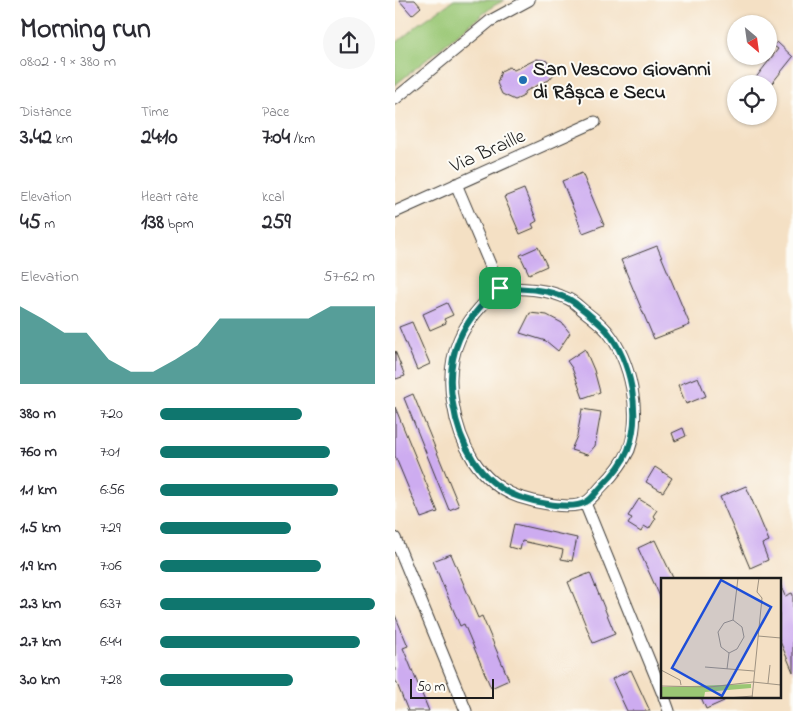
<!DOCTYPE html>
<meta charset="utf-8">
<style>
:root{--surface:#fff;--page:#f7f7f7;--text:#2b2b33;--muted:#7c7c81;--accent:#0f766e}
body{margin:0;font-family:"Indie Flower",sans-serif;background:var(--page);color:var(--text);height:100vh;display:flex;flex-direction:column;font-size:19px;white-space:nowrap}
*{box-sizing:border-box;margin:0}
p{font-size:16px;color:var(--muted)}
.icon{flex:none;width:28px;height:28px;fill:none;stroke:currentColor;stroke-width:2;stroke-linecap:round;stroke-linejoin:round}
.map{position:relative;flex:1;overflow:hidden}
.drawer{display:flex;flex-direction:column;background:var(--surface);width:395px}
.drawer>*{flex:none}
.needle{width:32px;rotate:151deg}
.controls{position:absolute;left:332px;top:15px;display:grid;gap:10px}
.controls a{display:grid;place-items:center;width:50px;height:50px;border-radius:50%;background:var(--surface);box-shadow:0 1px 4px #0004;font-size:25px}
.scale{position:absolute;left:15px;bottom:12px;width:84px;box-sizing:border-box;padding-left:5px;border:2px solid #1c1c1c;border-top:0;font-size:14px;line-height:18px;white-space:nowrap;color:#1c1c1c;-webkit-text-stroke:4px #fdfcf7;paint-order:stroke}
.pin{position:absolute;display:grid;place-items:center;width:42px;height:42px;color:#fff;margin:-21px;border-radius:10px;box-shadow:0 2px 8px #0006}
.round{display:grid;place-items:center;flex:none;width:52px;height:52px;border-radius:26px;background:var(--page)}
.headline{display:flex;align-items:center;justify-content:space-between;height:85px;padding:0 20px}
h1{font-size:28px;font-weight:700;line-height:38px}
.figures{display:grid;grid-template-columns:repeat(3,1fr);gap:8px;height:85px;padding:5px 20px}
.figures div{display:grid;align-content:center}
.figures b{font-size:21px;font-weight:700}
.figures small{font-size:14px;font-weight:400}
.figures p{font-size:14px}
.chart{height:140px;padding:10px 20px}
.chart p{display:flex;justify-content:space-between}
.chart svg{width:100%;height:90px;margin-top:5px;fill:var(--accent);opacity:.7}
ul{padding:0 20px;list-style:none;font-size:16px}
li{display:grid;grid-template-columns:80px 60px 1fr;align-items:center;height:38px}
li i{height:12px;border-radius:6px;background:var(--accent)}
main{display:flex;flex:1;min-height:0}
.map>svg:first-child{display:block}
</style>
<main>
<section class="drawer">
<div class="headline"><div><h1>Morning run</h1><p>08:02 · 9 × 380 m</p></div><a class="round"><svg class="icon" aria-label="share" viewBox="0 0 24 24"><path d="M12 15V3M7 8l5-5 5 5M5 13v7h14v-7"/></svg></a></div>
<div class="figures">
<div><p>Distance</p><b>3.42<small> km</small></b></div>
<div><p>Time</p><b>24:10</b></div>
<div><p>Pace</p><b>7:04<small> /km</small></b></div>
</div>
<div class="figures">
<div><p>Elevation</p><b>45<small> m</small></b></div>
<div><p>Heart rate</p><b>138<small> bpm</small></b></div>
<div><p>kcal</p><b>259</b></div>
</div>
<div class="chart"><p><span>Elevation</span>57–62 m</p>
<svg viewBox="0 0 160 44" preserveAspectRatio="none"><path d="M0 44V6L10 12L20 19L30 19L40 32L50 38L60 38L70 32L80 25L90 12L100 12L110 12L120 12L130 12L140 6L150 6L160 6V44z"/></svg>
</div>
<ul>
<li><b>380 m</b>7:20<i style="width:66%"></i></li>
<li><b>760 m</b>7:01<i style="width:79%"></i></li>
<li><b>1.1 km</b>6:56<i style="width:83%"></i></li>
<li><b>1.5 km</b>7:29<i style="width:61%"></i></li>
<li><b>1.9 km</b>7:06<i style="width:75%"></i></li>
<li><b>2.3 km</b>6:37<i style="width:100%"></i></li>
<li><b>2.7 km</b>6:44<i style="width:93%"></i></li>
<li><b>3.0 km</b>7:28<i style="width:62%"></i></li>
</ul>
</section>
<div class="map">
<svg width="398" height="711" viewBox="0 0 398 711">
<rect width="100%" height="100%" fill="#fdfcf7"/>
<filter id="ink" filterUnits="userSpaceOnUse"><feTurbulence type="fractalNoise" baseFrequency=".02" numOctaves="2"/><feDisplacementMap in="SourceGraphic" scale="10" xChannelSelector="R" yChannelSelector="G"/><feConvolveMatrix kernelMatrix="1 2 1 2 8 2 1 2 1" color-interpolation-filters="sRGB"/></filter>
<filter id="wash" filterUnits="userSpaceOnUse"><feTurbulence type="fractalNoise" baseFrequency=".0096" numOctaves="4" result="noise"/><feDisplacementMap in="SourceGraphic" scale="20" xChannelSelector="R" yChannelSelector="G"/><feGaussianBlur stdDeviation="1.12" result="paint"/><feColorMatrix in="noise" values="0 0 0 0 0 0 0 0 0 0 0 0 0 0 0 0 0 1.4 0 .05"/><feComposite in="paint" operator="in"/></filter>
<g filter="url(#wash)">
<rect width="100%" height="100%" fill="#f4e0c4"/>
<path fill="#9ac774" stroke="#5b7248" d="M59,0H110L98,6L0,85V44L24,24Z"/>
<g id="blocks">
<g fill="#cdacf0">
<path d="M4,0H20L26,7L17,15Z"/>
<path d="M382,42L398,57L374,87V84H356L383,49L379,46Z"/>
<path d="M142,59L152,61L159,74L154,80L131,91L127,97L120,100L107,94L102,83L106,71L114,67L119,70Z"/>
<path d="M187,173L209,225L188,233L167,181Z"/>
<path d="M129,189L142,221L137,224L139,228L125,234L109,197Z"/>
<path d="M262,246L295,325L259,339L226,260Z"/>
<path d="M143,247L152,266L134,274L125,255Z"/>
<path d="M52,303L58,315L49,319L51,323L35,330L28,314Z"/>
<path d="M135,313L152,315L167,323L175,333L163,351L151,341L125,333Z"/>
<path d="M17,322L35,364L22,370L4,327Z"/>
<path d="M190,349L199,370L205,392L188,398L177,368L172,361Z"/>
<path d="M0,351L10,376L1,379L0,376Z"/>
<path d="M303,377L311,396L291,404L283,385Z"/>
<path d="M18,394L64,506L54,510L9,398Z"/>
<path d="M0,407L43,512L26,518L0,456Z"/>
<path d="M187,409L206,412L200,446L192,455L176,450L182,436Z"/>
<path d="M288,428L291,436L280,441L277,433Z"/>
<path d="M260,467L277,478L268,492L251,482Z"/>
<path d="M351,486L374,541L367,544L373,560L355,568L325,497Z"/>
<path d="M244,499L262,510L258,516L261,518L254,529L249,526L246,532L233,524L237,518L233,516Z"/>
<path d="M119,524L182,538L177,561L166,559L168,550L127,541L125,550L114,547Z"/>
<path d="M260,540L279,580H267V601L243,548Z"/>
<path d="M56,554L83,618L87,616L114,680L96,688L69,624L65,626L38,561Z"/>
<path d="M195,573L220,634L198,643L173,582Z"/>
<path d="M384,582L390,596L397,593L398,595V672L384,639Z"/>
<path d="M0,615L13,646L8,648L34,711H13L0,679Z"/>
<path d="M236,670L255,711H232L217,679Z"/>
<path d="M306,697H328L329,701L311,709Z"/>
</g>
</g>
</g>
<g filter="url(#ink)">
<use href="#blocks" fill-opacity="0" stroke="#3c3935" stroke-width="1"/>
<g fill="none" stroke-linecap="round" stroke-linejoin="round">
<g stroke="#3c3935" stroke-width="13">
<g id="street">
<path d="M0,99L95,21L134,0"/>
<path d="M61,184L105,288"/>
<path d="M0,212L200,122"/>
<path d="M105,288C128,289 150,288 171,298C178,300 184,307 189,311C197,317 206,324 212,331C236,361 247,414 234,450C228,463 217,476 207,486C202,491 197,499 191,502C176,511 139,502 124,497C84,483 64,443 58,404C49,354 68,320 105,288Z"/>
<path d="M190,503L267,692"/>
<path d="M0,538L71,711"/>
<path d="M269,697L274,711"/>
</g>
</g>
<use href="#street" stroke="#fff" stroke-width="11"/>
</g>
</g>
<g fill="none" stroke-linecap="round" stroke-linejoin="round" filter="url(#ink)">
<g stroke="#fff" stroke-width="10">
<path id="route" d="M105,288C128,289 150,288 171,298C178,300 184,307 190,311C197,317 206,324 212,331C236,361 247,414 233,450C228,463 217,476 207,486C202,491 197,499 191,502C176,511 139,502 124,497C84,483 64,443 58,404C49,354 68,319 105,288Z"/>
</g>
<use href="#route" stroke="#0f766e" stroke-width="6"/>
</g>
<circle fill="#1f6fb2" stroke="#fdfcf7" stroke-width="2" cx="128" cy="80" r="5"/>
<g text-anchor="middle" stroke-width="4" stroke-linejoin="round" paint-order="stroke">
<g font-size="20" font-weight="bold" fill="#1c1c1c" stroke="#fdfcf7" text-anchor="start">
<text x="138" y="75">San Vescovo Giovanni<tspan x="138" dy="23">di Râșca e Secu</tspan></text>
</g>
<g font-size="20" fill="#1c1c1c" stroke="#fdfcf7">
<text transform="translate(92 150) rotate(-24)" y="7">Via Braille</text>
</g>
</g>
<g transform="translate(266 578)">
<rect width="120" height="120" fill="#f4e0c4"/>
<path d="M90,106V110L44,114L43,120H0V109Z" fill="#9ac774"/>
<path fill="none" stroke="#9e9281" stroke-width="1" d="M72,42L77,0M97,58L120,60M68,75L76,71L83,59L81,49L72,42M68,75L60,69L57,54L63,45L72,42M44,89L93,93M66,91L68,75M0,92L19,102L20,107M107,105L109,87M0,108L49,109L92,104L120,107M66,120L92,118M91,120L101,20L96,14L98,0"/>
<path fill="#1d4ed8" fill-opacity="0.15" stroke="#1d4ed8" stroke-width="2.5" d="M60,2L110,29L61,118L11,90Z"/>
<rect width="120" height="120" fill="none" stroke="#1c1c1c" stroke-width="2.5"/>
</g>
</svg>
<div class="controls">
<a><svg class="needle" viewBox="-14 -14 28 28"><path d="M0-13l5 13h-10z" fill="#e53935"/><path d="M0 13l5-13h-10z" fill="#7c7c81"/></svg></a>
<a><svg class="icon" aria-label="locate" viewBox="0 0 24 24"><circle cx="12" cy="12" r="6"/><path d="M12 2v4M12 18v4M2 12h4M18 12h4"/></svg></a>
</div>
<div class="scale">50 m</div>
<div class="pin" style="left:105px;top:288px;background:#1e9e55"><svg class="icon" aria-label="arrive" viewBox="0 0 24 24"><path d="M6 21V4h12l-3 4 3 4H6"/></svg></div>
</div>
</main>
